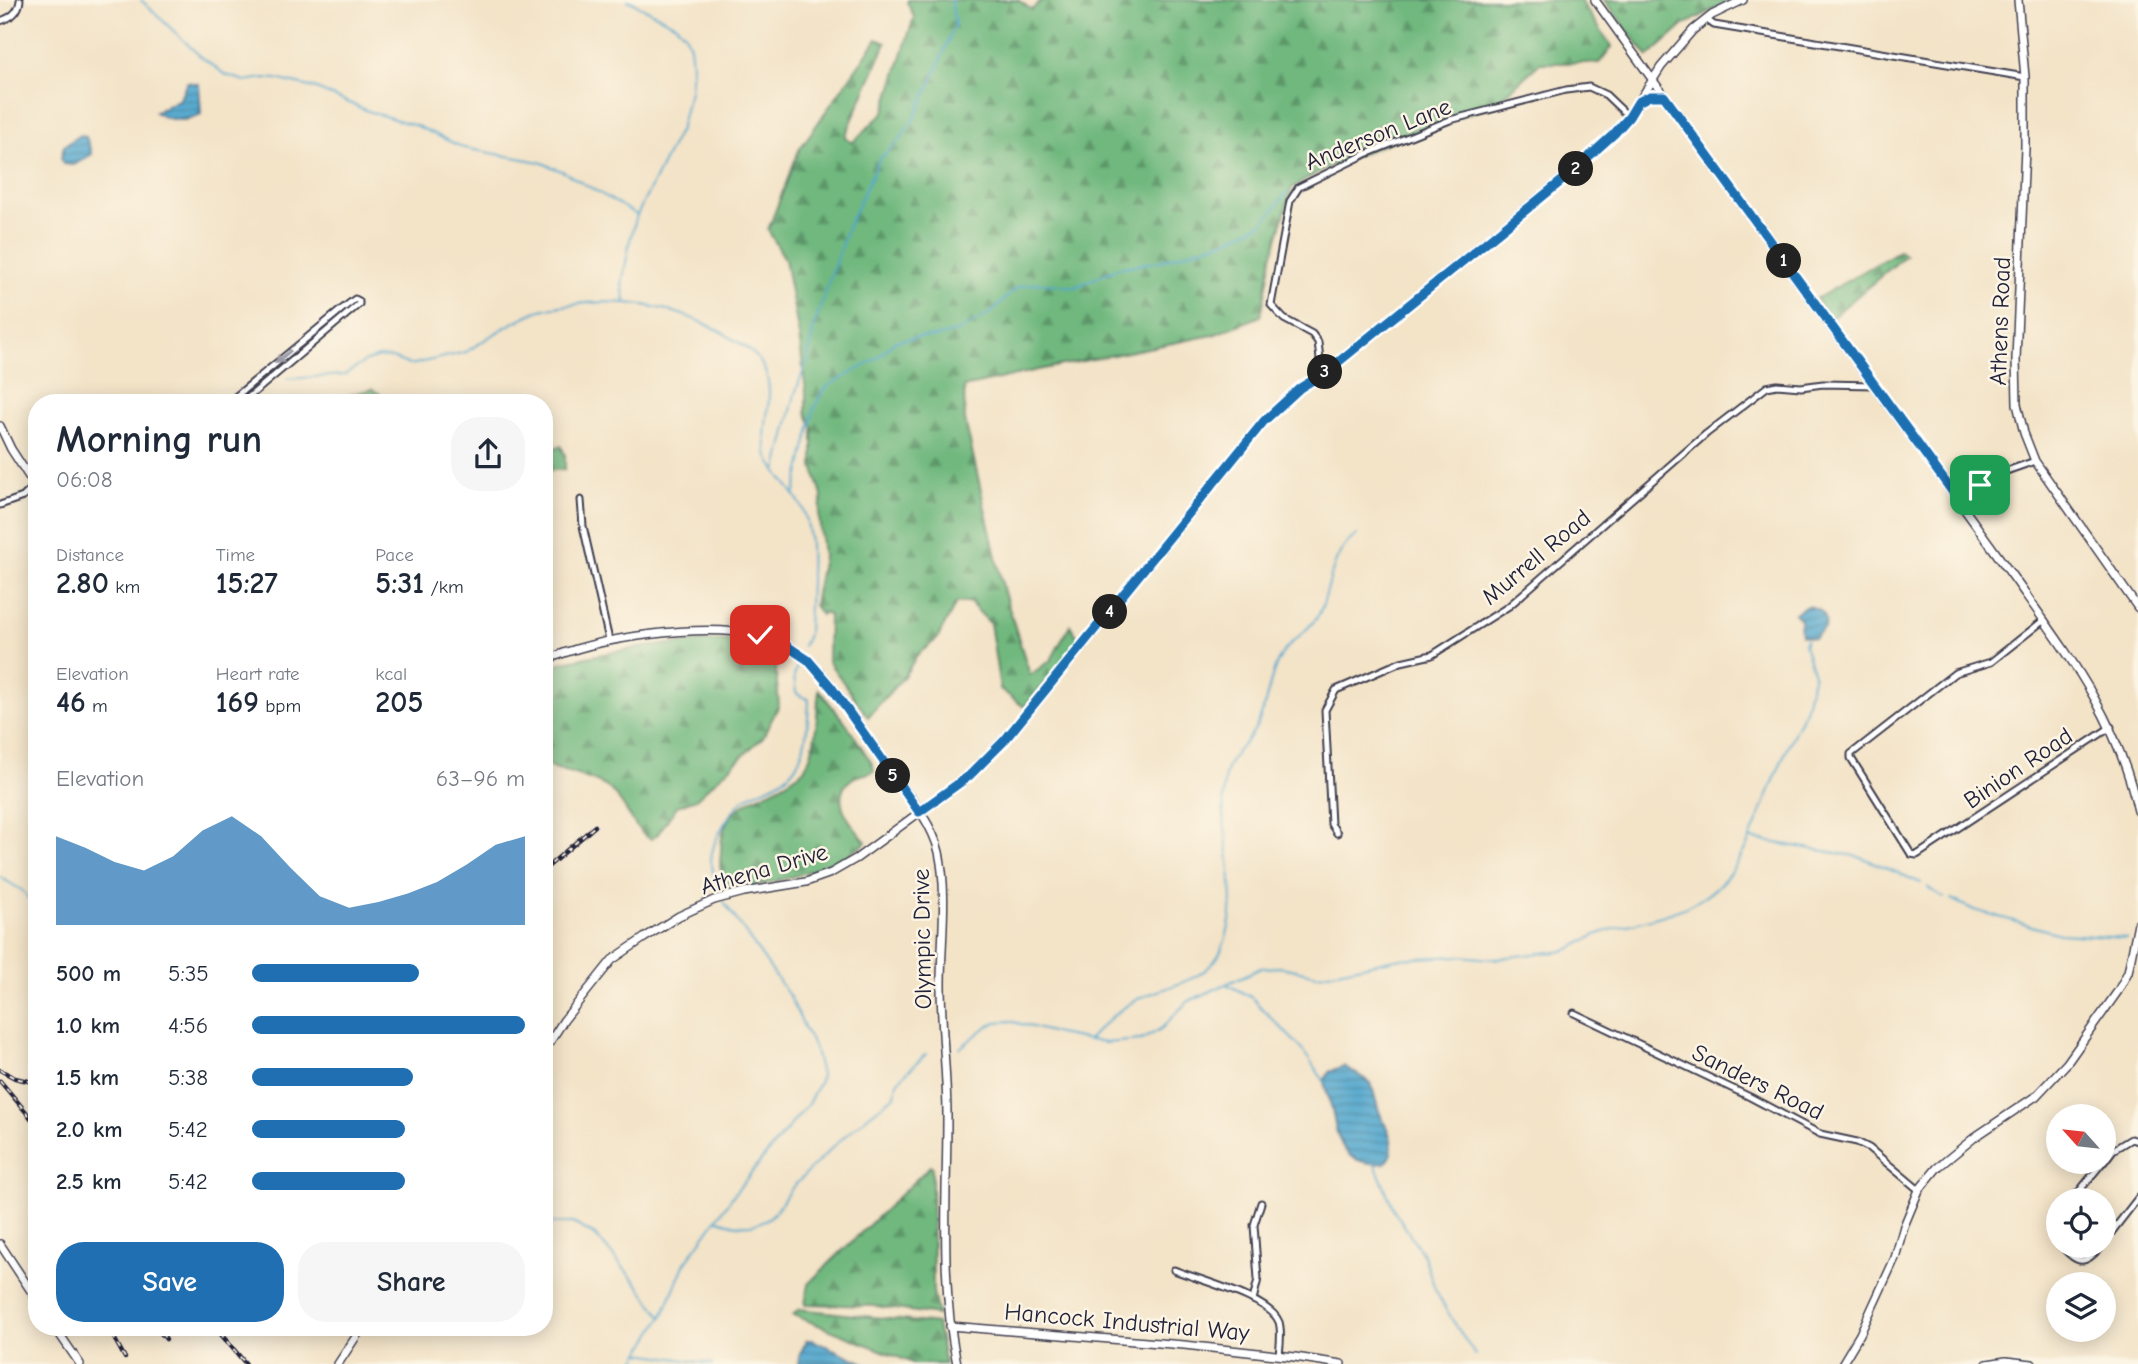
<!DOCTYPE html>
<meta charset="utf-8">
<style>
:root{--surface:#fff;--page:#f6f6f7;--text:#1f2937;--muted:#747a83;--accent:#1f6fb2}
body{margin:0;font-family:"Comic Neue",sans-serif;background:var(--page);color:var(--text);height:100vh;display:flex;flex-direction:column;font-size:26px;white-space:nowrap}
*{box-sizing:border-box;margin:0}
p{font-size:23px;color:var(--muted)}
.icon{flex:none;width:38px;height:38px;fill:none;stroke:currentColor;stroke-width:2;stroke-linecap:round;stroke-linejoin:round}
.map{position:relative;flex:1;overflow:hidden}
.details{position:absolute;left:28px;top:394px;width:525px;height:942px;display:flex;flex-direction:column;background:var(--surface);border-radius:28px;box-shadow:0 4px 18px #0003}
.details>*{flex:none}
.needle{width:46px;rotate:297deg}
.controls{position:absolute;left:2046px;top:1104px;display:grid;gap:14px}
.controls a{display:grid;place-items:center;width:70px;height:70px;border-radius:50%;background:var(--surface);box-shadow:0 4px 18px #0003;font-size:35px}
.pin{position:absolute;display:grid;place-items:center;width:60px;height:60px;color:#fff;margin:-30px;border-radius:14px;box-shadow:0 4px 10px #0006}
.km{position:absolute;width:35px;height:35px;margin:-18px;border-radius:50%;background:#222;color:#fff;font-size:19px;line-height:35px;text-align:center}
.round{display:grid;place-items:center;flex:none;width:74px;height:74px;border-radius:28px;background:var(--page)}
.head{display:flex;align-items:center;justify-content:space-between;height:119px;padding:0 28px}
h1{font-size:38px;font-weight:600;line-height:52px}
.figures{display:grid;grid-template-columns:repeat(3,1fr);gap:10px;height:119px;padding:7px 28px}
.figures div{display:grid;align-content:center}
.figures b{font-size:30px;font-weight:600}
.figures small{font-size:19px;font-weight:400}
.figures p{font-size:19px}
.chart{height:196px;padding:14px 28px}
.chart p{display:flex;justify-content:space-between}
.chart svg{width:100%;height:126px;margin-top:7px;fill:var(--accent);opacity:.7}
.cta{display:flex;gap:14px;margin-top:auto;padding:14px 28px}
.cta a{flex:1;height:80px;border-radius:28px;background:var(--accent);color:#fff;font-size:28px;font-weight:600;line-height:80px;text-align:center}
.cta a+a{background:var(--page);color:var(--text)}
ul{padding:0 28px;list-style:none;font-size:23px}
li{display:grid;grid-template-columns:112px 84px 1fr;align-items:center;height:52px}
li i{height:18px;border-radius:9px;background:var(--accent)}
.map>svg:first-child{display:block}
</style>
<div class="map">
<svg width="2138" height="1364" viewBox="0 0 2138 1364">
<defs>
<pattern id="forest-firs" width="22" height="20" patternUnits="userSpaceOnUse" patternTransform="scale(1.75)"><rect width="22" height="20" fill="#6fb87e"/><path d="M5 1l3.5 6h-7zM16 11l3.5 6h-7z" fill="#5b9568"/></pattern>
<pattern id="water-rules" width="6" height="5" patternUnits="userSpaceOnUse" patternTransform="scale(1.75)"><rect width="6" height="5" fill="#50a6cd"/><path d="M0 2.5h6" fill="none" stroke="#4287a8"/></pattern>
</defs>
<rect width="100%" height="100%" fill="#fcf5e5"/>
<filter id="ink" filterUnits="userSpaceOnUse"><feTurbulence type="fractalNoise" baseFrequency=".0143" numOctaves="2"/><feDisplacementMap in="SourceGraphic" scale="14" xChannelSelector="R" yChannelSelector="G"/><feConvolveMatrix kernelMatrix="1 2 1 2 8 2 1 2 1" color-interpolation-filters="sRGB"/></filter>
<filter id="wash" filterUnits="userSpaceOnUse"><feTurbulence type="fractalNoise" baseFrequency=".00686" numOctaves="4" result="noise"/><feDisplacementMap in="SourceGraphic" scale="28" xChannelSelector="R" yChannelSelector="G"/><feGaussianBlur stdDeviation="1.57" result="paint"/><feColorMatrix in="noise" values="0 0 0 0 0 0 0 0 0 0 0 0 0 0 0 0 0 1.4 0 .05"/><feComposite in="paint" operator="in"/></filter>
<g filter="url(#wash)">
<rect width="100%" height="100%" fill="#f3e3c7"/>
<g fill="url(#forest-firs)" stroke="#486d5c" stroke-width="2">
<path d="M908,0H1018L1032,10L1041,0H1580L1612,47L1599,63H1540L1493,106L1435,124L1328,167L1292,188L1272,257L1261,316L1213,335L1038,370L964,387L965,420L1004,592L1030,675L1051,660L1070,625L1081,642L1024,707L1000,689L990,623L969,602L956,603L937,639L917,655L905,675L868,717L828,661L829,615L823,612L821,615L814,605L823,557L819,517L822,496L813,466V428L806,412V392L799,336L785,259L768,230L799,150L877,39L886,43L845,137L852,143L884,112L914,17L907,2Z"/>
<path d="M1604,0H1731L1684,25L1648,57Z"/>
<path d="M1899,251L1906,255L1831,318L1816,299Z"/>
<path d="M372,389L380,394L385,402H336L353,394Z"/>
<path d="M561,446L565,455V469L544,471V450Z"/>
<path d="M742,640L774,649L779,705L763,737L696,799L677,806L657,835L651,839C634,833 625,800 608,788C596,779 560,770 544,765V667C609,650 676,641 742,640Z"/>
<path d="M819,690L848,726L873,765L874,771C867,775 859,774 853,778C826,797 852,825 866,842C851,860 753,895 731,884C727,882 723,876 721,871C719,865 721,856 721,850C721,801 759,801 791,779C795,776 801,773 804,769C818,748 816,715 819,690Z"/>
<path d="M930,1166H932L933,1292L938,1315L874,1306L805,1304L809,1283Z"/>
<path d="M799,1309L937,1324L945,1364H915L793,1315Z"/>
</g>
<g fill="url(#water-rules)" stroke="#396484" stroke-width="2">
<path d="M187,82L199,84L201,114C186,122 170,122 155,112L180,99Z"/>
<path d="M80,135L86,137L92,154L74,165L63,164L61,158L64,146Z"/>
<path d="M1807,606C1820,608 1827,614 1825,627L1814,638L1801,635L1800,620L1795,613Z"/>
<path d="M1344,1066L1371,1083C1374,1093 1376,1102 1379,1111C1385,1127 1401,1147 1385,1163C1348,1167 1338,1147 1333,1114C1331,1103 1326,1092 1324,1081L1330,1071Z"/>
<path d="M807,1340H812L867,1364H798L800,1354Z"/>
</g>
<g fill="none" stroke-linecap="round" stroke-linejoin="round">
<g stroke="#50a6cd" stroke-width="2">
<path d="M141,0L200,56L226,75L245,81L264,78L276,79L314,88L368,111L417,126L464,148L540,162L564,172L637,215"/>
<path d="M625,301L622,284L630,240L637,215L680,129L690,91L692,65L690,46L685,34L676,25L628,0"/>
<path d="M287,379L344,375L366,361L379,357L392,358L410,365L466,352C488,338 511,322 535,312C552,305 570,305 587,303C632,300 670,307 710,326C724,333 754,350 761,363C780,395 758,424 768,456C773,472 794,490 803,509C816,539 808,601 808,635L803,646"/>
<path d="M777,469L795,394L808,358L814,326L847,228L880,158L899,141L914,119L933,79L955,24L951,0"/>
<path d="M795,493L814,409L821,394L828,386L876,359L895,341L919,337H937L959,331L992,312L1015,289L1021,286L1040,283L1075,287L1118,268L1160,261L1230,239L1264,222L1287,192"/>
<path d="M1751,839L1861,857L1921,883"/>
<path d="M0,877L23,891L37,911"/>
<path d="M1928,887L1944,898"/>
<path d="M722,896C718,884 711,872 711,860C712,840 732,806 749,796C763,788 779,785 791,772C807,755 808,722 809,700L796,693L794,676L797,666"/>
<path d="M1951,899L1974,910L2060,934L2127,938"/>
<path d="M1228,985L1251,997L1301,1048L1324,1081"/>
<path d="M1089,1039C1103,1024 1120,1008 1138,999C1165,986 1205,982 1220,953C1248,896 1216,837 1225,776C1229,754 1247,745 1256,727C1268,705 1268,678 1280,657C1290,640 1310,631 1319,614C1332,587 1329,553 1357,535"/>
<path d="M960,1048L985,1028L996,1022L1010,1021L1058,1034L1105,1043L1141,1040L1161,1029L1187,1002L1261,968L1281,967L1318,975L1396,959L1460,956L1492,959L1551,952C1570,954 1583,939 1601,933C1669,911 1716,914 1750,839L1787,748L1805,710L1814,674L1804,645L1806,639"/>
<path d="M1375,1164L1394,1210L1424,1256L1435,1289L1446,1310L1475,1355"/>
<path d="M718,1220C734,1225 749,1229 765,1220C778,1214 783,1197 793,1187C825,1154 857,1122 895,1096L897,1082L926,1054"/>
<path d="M544,1223H573L595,1235L639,1286L661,1316"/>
<path d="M640,1353L712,1364"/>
<path d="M633,1364L662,1317L685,1263L738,1189L808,1104L820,1081L821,1075L815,1050L790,997L724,902"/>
</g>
</g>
</g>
<g filter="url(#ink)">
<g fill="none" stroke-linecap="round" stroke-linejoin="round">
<g stroke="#413f50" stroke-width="9">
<g id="street">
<path d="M1707,20L1714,25L2025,77"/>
<path d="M0,21C11,18 19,12 20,0"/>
<path d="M1326,372L1320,359L1318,342L1312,334L1284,319L1271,305L1290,201L1299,187L1366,154L1450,120L1566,90L1589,87L1606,95L1629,117"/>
<path d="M229,402L342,309L355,299L359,301V304L243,402"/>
<path d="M581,500L583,526L609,640"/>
<path d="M1960,502L1995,475L2035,461"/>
<path d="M0,505L23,497L34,486"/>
<path d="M2044,620L1991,662L1955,673L1851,754V758L1911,854L1917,855L2111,727"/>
<path d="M1337,833L1331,824L1325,710L1336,690L1401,662L1432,655L1509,606L1706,434L1767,387L1777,385L1801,387L1823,384L1874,385"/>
<path d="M1574,1013L1750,1097L1820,1134L1857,1142L1869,1148L1919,1190"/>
<path d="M2104,1162L2113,1150L2131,1139L2138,1141"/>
<path d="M2072,1200L2103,1162"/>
<path d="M2058,1217L2052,1229L2058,1241"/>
<path d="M2104,1242L2138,1198"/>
<path d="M2062,1246C2077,1265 2086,1265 2101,1246"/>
<path d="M1174,1270C1199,1280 1270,1298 1279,1322C1282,1332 1280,1345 1279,1355"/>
<path d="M1253,1300L1258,1279L1254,1225L1261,1203"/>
</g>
</g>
<g stroke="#413f50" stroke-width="10">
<g id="secondary">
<path d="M1595,0C1694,137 1793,275 1893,412C1936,470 1979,529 2021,588C2073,661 2118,721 2138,811"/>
<path d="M2018,0L2025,77V148L2016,359L2017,404L2024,433L2035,461L2138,608"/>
<path d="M0,426L11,449L37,489"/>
<path d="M544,661C596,637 701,623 757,635C774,638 796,649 809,661C837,688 859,726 881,758C901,787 931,818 939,852C948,894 941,941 941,984C941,1028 947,1072 947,1116C947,1198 940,1283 957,1364"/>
<path d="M544,1051L564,1020L612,960L644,938L679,916L714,900L744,892L806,882L831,873L857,858L969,776L1018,725L1264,421L1300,388L1326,372L1594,153L1629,117L1661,67L1693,30L1712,15L1743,0"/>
<path d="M0,1244L37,1300"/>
<path d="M54,1326L80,1364"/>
<path d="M950,1326L1184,1345L1295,1357L1341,1364"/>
<path d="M338,1364L363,1326"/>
<path d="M1842,1364L1860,1334L1895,1258L1904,1226L1919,1190L1937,1168L1975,1137L2036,1096L2067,1063L2118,991L2128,972L2138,923"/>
<path d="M1987,1364L2006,1361L2032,1364"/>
</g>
</g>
<use href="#street" stroke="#fff" stroke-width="5"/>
<use href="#secondary" stroke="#fff" stroke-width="7"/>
<g stroke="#22223b" stroke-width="4.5">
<g id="rail">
<path d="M544,870L595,826"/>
<path d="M0,1070L15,1078L37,1083"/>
<path d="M0,1081L37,1125"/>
<path d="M111,1326L113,1336L125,1358"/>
<path d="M155,1326L166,1339"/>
<path d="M214,1326L246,1364"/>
</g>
</g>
<use href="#rail" stroke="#fcf5e5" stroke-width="2" stroke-dasharray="5" stroke-linecap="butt"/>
</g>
<defs><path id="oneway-solid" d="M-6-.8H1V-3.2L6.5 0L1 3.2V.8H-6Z" transform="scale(1.75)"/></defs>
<use fill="#9c9ca7" href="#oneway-solid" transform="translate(283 357) rotate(140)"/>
</g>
<g fill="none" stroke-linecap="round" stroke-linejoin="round" filter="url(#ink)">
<g stroke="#fff" stroke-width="14">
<path id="route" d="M760,635L787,646L808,660L832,688L919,812L969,776L1004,741L1264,421L1300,388L1326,372L1564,179L1614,134L1629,117L1638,102L1650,96H1664L1960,502L1980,485"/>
</g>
<use href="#route" stroke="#1f6fb2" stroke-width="9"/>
</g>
<g text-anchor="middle" stroke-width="5" stroke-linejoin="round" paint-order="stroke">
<g font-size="24" fill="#22223b" stroke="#fcf5e5">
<text transform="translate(1378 134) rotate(-22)" y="8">Anderson Lane</text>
<text transform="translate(2000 321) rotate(-88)" y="8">Athens Road</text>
<text transform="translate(1536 557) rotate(-40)" y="8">Murrell Road</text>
<text transform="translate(2018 768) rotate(-34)" y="8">Binion Road</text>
<text transform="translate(764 869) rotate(-16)" y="8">Athena Drive</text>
<text transform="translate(922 939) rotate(-91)" y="8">Olympic Drive</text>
<text transform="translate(1758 1082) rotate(26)" y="8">Sanders Road</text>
<text transform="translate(1127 1322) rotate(5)" y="8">Hancock Industrial Way</text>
</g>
</g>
</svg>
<div class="controls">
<a><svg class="needle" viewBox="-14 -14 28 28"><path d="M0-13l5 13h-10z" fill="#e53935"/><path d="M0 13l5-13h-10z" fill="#747a83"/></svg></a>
<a><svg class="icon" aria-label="locate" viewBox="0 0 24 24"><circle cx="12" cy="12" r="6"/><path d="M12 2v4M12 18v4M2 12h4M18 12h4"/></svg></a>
<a><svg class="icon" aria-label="layers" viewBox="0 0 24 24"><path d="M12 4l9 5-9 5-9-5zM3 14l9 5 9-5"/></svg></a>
</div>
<div class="pin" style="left:1980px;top:485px;background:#1e9e55"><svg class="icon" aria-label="arrive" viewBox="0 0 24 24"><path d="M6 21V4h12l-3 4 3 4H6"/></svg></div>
<div class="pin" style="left:760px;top:635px;background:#d93025"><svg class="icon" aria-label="check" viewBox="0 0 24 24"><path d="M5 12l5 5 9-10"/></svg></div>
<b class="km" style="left:1784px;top:261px">1</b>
<b class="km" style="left:1576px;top:169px">2</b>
<b class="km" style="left:1325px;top:372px">3</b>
<b class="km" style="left:1110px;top:612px">4</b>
<b class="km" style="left:893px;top:776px">5</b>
<section class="details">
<div class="head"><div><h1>Morning run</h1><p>06:08</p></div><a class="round"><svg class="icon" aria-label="share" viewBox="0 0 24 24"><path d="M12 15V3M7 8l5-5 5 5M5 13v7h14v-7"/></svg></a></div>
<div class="figures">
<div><p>Distance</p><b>2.80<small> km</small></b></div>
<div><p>Time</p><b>15:27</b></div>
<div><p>Pace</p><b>5:31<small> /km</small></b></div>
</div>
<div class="figures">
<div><p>Elevation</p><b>46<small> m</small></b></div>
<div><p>Heart rate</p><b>169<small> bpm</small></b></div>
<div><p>kcal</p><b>205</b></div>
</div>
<div class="chart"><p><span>Elevation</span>63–96 m</p>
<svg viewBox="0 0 160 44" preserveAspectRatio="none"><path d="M0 44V13L10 17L20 22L30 25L40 20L50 11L60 6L70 13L80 24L90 34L100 38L110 36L120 33L130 29L140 23L150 16L160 13V44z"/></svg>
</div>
<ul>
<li><b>500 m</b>5:35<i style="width:61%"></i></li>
<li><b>1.0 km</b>4:56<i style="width:100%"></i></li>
<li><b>1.5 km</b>5:38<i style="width:59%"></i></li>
<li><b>2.0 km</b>5:42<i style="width:56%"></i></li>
<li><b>2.5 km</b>5:42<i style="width:56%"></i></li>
</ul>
<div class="cta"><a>Save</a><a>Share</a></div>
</section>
</div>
